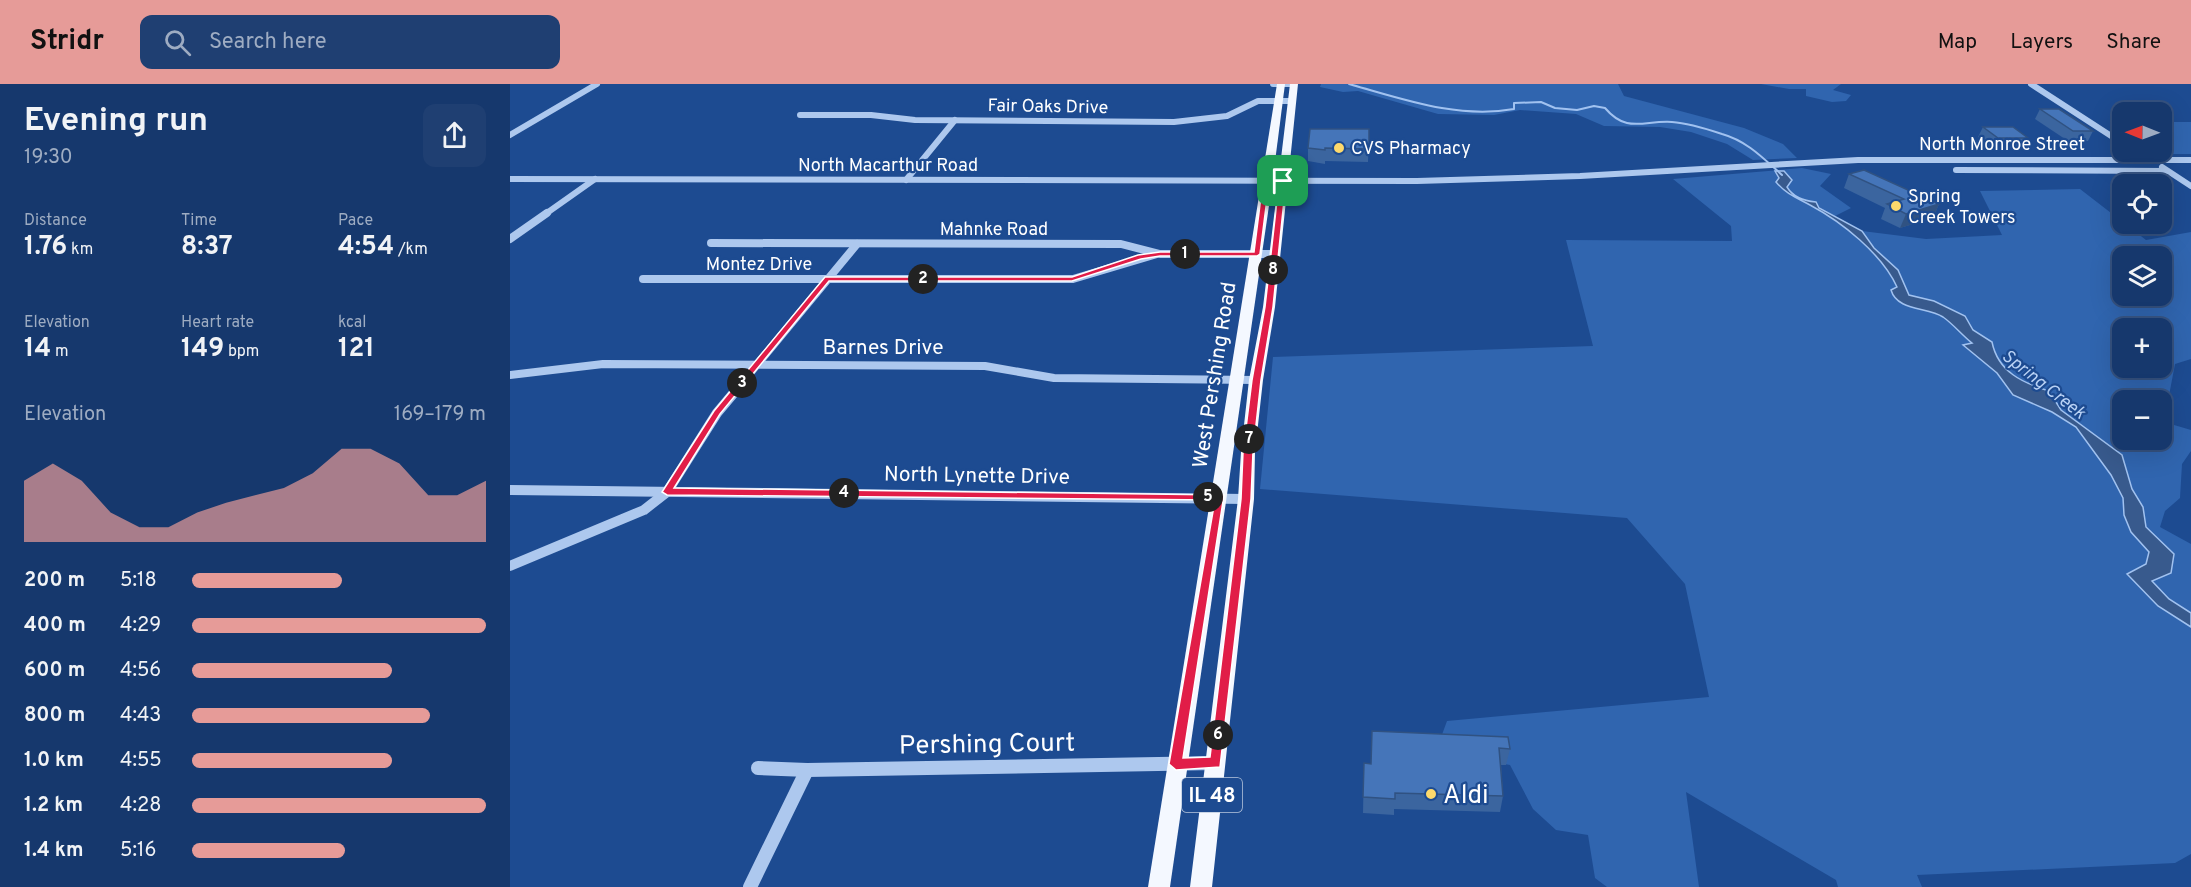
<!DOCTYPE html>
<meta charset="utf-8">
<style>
:root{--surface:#16386d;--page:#1f3f72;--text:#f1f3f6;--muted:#9eacc2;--line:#355280;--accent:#e69b98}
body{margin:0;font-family:Overpass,sans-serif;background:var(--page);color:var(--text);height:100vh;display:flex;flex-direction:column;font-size:22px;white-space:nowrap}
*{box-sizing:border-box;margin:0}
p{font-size:20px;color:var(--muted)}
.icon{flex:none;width:33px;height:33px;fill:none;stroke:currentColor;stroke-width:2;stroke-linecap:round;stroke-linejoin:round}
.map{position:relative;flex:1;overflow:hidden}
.drawer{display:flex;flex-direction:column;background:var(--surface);width:510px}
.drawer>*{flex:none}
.needle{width:39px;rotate:271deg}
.controls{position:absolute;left:1602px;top:18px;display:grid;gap:12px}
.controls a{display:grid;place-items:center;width:60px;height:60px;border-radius:12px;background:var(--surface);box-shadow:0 6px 24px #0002,0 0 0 2px var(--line);font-size:30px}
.pin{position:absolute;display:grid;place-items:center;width:51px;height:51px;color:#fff;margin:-26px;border-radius:12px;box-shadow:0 3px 9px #0006}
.km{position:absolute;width:30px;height:30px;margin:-15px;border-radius:50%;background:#222;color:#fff;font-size:16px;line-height:30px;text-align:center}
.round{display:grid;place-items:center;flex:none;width:63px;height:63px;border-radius:12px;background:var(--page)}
.summary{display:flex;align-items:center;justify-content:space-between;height:102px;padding:0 24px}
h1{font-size:33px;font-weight:700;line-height:45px}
.metrics{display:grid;grid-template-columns:repeat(3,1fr);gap:9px;height:102px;padding:6px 24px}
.metrics div{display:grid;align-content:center}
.metrics b{font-size:26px;font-weight:700}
.metrics small{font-size:16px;font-weight:400}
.metrics p{font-size:16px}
.chart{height:168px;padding:12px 24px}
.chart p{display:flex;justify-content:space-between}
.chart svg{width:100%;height:108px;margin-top:6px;fill:var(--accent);opacity:.7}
ul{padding:0 24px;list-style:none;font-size:20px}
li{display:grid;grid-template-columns:96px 72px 1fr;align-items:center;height:45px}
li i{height:15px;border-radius:8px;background:var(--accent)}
header{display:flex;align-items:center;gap:36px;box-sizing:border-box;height:84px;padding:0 30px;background:var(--accent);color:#111}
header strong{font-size:28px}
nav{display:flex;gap:33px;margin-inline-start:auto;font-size:21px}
.search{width:420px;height:54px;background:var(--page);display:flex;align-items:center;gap:15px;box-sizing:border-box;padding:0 21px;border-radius:12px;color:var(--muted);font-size:22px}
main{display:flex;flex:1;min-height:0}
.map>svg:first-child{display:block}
</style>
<header>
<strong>Stridr</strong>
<div class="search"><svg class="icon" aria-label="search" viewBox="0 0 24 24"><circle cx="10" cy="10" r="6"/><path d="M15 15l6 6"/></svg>Search here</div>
<nav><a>Map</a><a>Layers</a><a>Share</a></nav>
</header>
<main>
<section class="drawer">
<div class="summary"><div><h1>Evening run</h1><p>19:30</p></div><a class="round"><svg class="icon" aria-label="share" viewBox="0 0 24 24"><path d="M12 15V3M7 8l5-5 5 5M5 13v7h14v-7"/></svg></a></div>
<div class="metrics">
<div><p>Distance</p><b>1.76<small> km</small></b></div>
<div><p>Time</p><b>8:37</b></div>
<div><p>Pace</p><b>4:54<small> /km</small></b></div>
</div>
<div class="metrics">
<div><p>Elevation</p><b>14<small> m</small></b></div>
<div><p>Heart rate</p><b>149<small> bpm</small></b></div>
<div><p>kcal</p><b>121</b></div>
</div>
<div class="chart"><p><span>Elevation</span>169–179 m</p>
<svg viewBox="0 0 160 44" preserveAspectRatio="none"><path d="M0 44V19L10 12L20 19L30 32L40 38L50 38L60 32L70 28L80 25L90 22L100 16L110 6L120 6L130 12L140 25L150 25L160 19V44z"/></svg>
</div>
<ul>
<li><b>200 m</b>5:18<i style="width:51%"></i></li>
<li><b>400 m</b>4:29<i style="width:100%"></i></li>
<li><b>600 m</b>4:56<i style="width:68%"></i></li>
<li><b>800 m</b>4:43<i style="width:81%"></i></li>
<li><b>1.0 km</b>4:55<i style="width:68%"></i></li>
<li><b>1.2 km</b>4:28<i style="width:100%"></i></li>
<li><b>1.4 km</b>5:16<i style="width:52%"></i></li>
</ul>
</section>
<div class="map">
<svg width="1681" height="803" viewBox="0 0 1681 803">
<rect width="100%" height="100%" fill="#1d4b91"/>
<g fill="#3065af" fill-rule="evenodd">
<path d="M811,0H1108L1114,12L1234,44L1273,60L1287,74L1243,76L1217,60L1181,48L1150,43L1094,42L1066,30L1010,26L984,31L928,30L848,7L833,8L810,3Z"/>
<path d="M1251,0H1331L1323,6L1341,11L1336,17L1322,18L1296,12V5H1279Z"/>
<path d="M1652,38H1681V70H1647L1640,68H1652Z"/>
<path d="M1292,84L1321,90L1310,102L1341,124L1325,132L1352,147L1416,155L1492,151L1470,107L1570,105L1636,156L1681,148V275L1665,280L1654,338L1681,346V367L1672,380L1670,414L1655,427L1650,443L1681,460V770L1665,779L1407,791L1412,803H1328L1326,796L1176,708L1189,803H1097L1085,794L1078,751L1046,746L1023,725L1000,681L926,667L937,637L1199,613L1175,500L1117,434L750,405L763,273L1083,262L1056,156L1222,157L1221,142L1163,95ZM1612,172H1652V212H1612ZM1612,244H1652V284H1612ZM1612,316H1652V356H1612Z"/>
</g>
<path fill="#385a8d" stroke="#a1c2f0" stroke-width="1.5" d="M1265,87H1274L1282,96L1277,103C1283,113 1294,117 1306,118L1309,124L1352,147L1364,164L1388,186L1399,211L1424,217L1455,232L1463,246L1482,258C1488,288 1513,299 1539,307L1551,326L1612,371L1622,405L1633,423L1636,443L1664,470L1661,489L1642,497L1659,515L1681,529V543L1648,522L1617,490L1636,480L1639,468L1621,448L1614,431L1613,414L1601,391L1566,343L1542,328L1503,311L1487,289L1453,261L1462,259C1452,251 1443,240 1433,233C1417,223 1387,227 1381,206L1387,203C1372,170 1332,138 1300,121C1287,114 1276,110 1266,98L1269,94Z"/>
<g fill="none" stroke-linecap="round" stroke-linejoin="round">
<path stroke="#a1c2f0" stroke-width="2" d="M839,0C893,15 947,35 1004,25V19L1031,18L1045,24L1067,26L1084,22L1095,24C1117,50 1134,36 1162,38C1178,39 1197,45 1212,50C1237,57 1253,74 1272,91"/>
<g stroke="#adc8ee" stroke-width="6">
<path d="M763,0H784"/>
<path d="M1521,0L1612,59"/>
<path d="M290,31H361L405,36L664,38L717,32L748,17H782"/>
<path d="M0,51L87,0"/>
<path d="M1652,83L1681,102"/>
<path d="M1446,86L1657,87"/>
<path d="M0,95L907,97L1070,92L1348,76H1681"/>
<path d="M396,96L445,36"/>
<path d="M34,131L85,95"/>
</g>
<g stroke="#adc8ee" stroke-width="8">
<path d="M0,155L37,129"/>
<path d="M201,159L611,160L650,170H765"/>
<path d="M133,195H563L647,170"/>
<path d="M0,291L93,280L475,282L544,294L746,296"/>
<path d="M231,300L347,160"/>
</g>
<g stroke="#adc8ee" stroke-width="10">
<path d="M0,406L736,415"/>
<path d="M0,482L134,426L157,408L207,329L233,298"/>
</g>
<g stroke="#adc8ee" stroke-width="14">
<path d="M248,684L297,686L705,679"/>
<path d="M240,803L297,686"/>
</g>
<g fill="#f4f8ff" fill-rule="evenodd">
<path d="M767,0H775L762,101L660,803H638Z"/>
<path d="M780,0H788L765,223L753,296L745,368L744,415L702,803H680L728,415L731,368L739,296L753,223Z"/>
</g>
</g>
<g fill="#3b659f">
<path d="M1530,25L1583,47L1578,57H1558L1525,35Z"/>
<path d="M1473,43L1518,54L1513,64H1483L1468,53Z"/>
<path d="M859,45L858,78L815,77V80L798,77V64Z"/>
<path d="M1339,90L1429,120L1423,134L1390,144L1371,135L1375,124L1334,104Z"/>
<path d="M998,653L1000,665L996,681H991L993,712L990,728L884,725V731L853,729L854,679L861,680Z"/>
</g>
<path fill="#305282" d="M1429,120L1423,134L1390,144L1396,130Z"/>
<g fill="#4575b9" stroke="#305282" stroke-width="1.5">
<path d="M1530,25H1549L1583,47H1563Z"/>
<path d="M1473,43H1503L1518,54H1488Z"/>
<path d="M800,45H859V65L815,64V66L798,64Z"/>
<path d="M1354,86L1429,120L1396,130L1377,120L1394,115L1339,90Z"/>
<path d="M862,647L998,653L1000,665L989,664L993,712L885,709V715L853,713L854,679L861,680Z"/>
</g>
<path fill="#e11d48" stroke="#fff" stroke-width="1.5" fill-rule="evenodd" d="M757,95L776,97L763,223L751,296L743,368L741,415L710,683L666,686L659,680L705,416L157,411L152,408L204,327L315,193H562L628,171L650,168H744L753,97ZM759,99H769L755,223L742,296L733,368L731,415L700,673L673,674L714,411L164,404L210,330L319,197H562L631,175L650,172H747L750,170Z"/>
<g fill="#fdd96c" stroke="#1d4b91" stroke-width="2">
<circle cx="829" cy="64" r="6"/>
<circle cx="1386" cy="122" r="6"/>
<circle cx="921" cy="710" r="6"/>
</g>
<g text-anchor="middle" stroke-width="4.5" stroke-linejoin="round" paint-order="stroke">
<g font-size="18" fill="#fff" stroke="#1d4b91">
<text transform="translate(538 22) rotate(1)" y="6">Fair Oaks Drive</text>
<text x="1492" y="66">North Monroe Street</text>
<text x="378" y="87">North Macarthur Road</text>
<text x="484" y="151">Mahnke Road</text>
<text x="249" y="186">Montez Drive</text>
</g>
<g font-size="18" fill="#fff" stroke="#1d4b91" text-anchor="start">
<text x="841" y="70">CVS Pharmacy</text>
<text x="1398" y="118">Spring<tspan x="1398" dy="21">Creek Towers</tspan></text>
</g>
<g font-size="18" font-style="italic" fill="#b9d2f5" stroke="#1d4b91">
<text transform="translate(1534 300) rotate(38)" y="6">Spring Creek</text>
</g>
<rect fill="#1d4b91" stroke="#bbc9de" stroke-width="1.5" x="672" y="694" width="60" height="34" rx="4.5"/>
<g font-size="20" font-weight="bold" fill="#fff">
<text x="702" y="718">IL 48</text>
</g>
<g font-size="21" fill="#fff" stroke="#1d4b91">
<text x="373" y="270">Barnes Drive</text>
<text transform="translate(704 291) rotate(-81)" y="7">West Pershing Road</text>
<text transform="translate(467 391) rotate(1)" y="7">North Lynette Drive</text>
</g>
<g font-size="26" fill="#fff" stroke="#1d4b91">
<text transform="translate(477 659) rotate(-1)" y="9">Pershing Court</text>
</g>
<g font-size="26" fill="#fff" stroke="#1d4b91" text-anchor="start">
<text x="933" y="719">Aldi</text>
</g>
</g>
</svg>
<div class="controls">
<a><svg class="needle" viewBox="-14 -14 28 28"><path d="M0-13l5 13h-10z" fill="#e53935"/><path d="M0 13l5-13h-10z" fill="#9eacc2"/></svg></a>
<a><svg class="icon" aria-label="locate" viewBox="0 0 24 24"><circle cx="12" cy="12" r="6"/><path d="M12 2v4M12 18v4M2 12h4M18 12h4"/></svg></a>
<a><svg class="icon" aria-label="layers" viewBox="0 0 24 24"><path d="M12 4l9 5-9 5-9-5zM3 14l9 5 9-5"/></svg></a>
<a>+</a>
<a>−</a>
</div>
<div class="pin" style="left:773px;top:97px;background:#1e9e55"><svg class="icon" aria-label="arrive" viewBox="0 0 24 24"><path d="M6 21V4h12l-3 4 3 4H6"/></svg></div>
<b class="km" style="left:675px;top:170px">1</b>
<b class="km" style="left:413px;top:195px">2</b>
<b class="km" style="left:232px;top:299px">3</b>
<b class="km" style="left:334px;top:409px">4</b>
<b class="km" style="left:698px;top:413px">5</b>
<b class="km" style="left:708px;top:651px">6</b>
<b class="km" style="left:739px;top:355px">7</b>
<b class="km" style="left:763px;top:186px">8</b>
</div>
</main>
